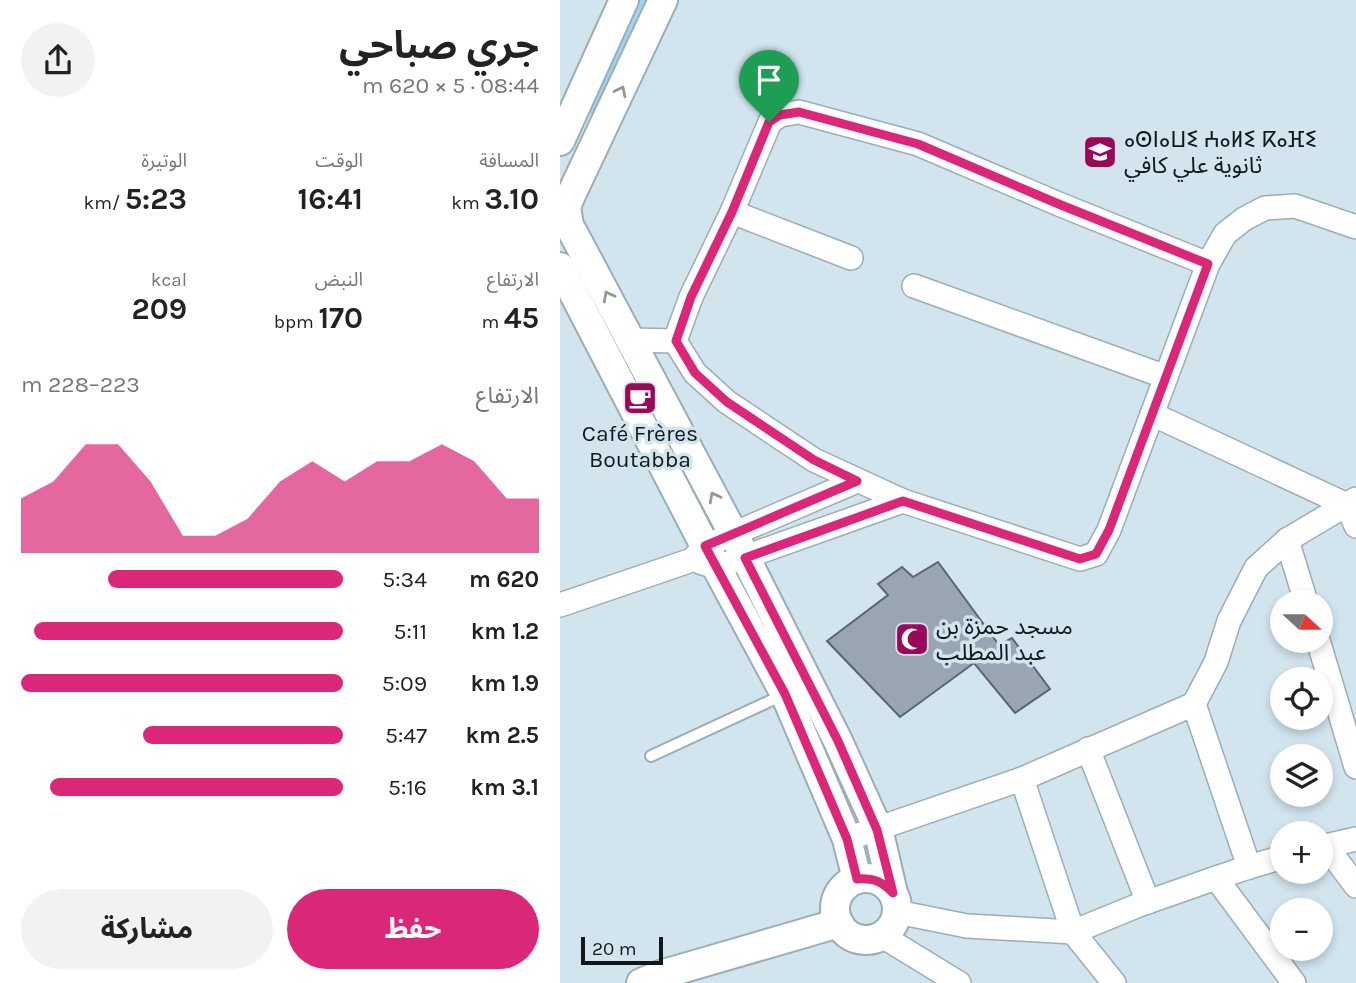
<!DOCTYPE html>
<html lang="ar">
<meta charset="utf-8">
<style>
:root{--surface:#fff;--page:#f2f2f2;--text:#222;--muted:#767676;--accent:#db2777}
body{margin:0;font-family:Karla,"Noto Sans Arabic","Noto Sans Tifinagh",sans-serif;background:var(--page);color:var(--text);direction:rtl;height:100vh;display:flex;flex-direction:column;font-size:26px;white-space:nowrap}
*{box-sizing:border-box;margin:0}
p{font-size:23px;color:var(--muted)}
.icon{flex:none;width:38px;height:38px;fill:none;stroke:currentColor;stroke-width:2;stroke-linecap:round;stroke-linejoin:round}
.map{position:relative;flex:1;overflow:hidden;direction:ltr}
.drawer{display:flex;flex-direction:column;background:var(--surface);width:560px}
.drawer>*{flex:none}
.needle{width:46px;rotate:111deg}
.fabs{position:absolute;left:710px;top:590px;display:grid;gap:14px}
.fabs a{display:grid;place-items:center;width:63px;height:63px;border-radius:50%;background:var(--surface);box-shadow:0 4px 10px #0003;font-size:35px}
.scale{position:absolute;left:21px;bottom:18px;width:82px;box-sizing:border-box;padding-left:7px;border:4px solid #11181b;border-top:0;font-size:19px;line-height:24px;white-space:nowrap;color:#11181b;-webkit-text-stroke:5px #d2e4ee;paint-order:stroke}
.pin{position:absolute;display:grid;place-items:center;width:60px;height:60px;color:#fff;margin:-72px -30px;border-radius:50% 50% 50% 0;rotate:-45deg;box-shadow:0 0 7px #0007}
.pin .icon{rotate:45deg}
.round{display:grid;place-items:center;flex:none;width:74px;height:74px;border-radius:37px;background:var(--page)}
.overview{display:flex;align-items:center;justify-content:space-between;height:119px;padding:0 21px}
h1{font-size:38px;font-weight:700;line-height:52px}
.metrics{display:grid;grid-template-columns:repeat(3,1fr);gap:10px;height:119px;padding:7px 21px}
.metrics div{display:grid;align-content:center}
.metrics b{font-size:30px;font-weight:700}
.metrics small{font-size:19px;font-weight:400}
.metrics p{font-size:19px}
.chart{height:196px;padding:14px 21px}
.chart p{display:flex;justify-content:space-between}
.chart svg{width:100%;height:126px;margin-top:7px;fill:var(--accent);opacity:.7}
.button{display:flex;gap:14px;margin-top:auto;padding:14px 21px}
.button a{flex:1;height:80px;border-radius:42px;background:var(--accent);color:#fff;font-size:28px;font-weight:700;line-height:80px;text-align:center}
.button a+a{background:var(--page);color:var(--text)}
ul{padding:0 21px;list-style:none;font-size:23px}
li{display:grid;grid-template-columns:112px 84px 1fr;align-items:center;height:52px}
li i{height:18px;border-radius:9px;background:var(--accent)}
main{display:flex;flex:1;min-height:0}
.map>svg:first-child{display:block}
</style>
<main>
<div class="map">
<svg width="796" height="983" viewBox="0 0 796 983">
<rect width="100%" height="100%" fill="#d2e4ee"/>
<path fill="#9ed6f2" d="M80,0H92L33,115L27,111L67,31Z"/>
<path fill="#9aa5b3" stroke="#5a6471" stroke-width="2" d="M378,562L439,645L452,638L490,689L455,713L414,663L340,717L267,641L328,595L318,584L342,567L353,577Z"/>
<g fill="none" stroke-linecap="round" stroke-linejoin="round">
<g stroke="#9badb6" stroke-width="14">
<path id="service" d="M91,756L223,695"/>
</g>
<g stroke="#9badb6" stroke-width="26">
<g id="minor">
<path d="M172,212L291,258"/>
<path d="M648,264L501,205L358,144L239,112L220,115L210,122L172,212L131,297L115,341L135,373L167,402L254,460L343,501L520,559L536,554L549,530L648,264L665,234L684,219L705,208L735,206L796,227"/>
<path d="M354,286L606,377"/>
<path d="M71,340L115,341"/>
<path d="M592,414L787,505L796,526"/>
<path d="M727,540L746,602"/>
<path d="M142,563L157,567L343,501"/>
<path d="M0,605L132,560L145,546L297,481"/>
<path d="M758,640L796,767"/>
<path d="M634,704L689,867"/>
<path d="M528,749L588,902"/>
<path d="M462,779L513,932L554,983"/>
<path d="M287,839L462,779L634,704L656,662L669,621L696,568L727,540L796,499"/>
<path d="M766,846L796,886"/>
<path d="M761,847L796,839"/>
<path d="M656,878L734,983"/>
<path d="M337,912L407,926L513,932L579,905L656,878L689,867L723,857"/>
<path d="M322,936L399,983"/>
</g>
</g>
<g stroke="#9badb6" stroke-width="32">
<g id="tertiary">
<path d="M103,0L11,195L6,207L9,225L174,535L278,741L318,829L333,893"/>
<path d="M0,141L64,0"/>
<path d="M0,267L145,546L225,694L287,839L297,879"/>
<circle cx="306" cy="909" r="31"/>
<path d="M81,983L100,975L279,923"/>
</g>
</g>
<use href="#service" stroke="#fff" stroke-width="10"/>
<use href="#minor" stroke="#fff" stroke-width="23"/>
<use href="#tertiary" stroke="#fff" stroke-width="28"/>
</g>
<defs><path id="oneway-chevron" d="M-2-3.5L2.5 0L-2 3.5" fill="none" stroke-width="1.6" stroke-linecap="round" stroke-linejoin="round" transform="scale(1.75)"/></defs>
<g stroke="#949798">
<use href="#oneway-chevron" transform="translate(61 91) rotate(-64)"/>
<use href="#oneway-chevron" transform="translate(48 296) rotate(-118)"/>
<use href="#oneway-chevron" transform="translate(154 497) rotate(-118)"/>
</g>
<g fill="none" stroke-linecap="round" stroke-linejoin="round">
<g stroke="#fff" stroke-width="14">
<path id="route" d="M239,112L358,144L501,205L648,264L549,530L536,554L520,559L343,501L185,558L278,741L317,830L333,893C322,881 313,878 297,879L287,839L225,694L145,546L297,481L254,460L167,402L135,373L116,341L131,297L172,212L209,122L220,115Z"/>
</g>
<use href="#route" stroke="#db2777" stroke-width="9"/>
</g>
<defs>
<g id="school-square" transform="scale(1.75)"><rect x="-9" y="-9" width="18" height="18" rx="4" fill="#9a0859" stroke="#d2e4ee"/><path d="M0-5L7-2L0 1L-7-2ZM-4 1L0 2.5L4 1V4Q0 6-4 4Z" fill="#fff"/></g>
<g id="cafe-square" transform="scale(1.75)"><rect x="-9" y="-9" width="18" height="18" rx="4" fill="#9a0859" stroke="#d2e4ee"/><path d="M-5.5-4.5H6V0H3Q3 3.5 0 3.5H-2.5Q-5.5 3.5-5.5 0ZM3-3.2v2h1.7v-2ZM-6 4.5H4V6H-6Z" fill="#fff"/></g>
<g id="mosque-square" transform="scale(1.75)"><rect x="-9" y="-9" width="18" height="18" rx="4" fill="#9a0859" stroke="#d2e4ee"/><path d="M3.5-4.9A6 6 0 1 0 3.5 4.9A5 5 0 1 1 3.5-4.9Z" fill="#fff"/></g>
</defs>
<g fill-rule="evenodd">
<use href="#school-square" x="540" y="152"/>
<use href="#cafe-square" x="80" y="398"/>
<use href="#mosque-square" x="352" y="639"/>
</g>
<g text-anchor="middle" stroke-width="7" stroke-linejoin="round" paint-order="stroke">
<g font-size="23" fill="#11181b" stroke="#d2e4ee" text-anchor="start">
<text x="564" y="147">ⴰⵙⵏⴰⵡⵉ ⵄⴰⵍⵉ ⴽⴰⴼⵉ<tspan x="564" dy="26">ثانوية علي كافي</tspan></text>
<text x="80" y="441" text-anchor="middle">Café Frères<tspan x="80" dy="26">Boutabba</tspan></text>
<text x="376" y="634">مسجد حمزة بن<tspan x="376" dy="26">عبد المطلب</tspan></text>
</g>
</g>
</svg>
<div class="fabs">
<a><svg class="needle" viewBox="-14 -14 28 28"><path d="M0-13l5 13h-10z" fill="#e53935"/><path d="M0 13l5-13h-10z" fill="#767676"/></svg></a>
<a><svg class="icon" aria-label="locate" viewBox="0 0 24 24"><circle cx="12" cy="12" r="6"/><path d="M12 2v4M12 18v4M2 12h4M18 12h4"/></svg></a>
<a><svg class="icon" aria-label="layers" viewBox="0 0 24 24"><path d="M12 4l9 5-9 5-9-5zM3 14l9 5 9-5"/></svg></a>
<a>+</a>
<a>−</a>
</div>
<div class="scale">20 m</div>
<div class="pin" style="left:209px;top:122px;background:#1e9e55"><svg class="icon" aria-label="arrive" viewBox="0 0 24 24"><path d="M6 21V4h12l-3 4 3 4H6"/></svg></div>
</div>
<section class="drawer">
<div class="overview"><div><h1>جري صباحي</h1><p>08:44 · 5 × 620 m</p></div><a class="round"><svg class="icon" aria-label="share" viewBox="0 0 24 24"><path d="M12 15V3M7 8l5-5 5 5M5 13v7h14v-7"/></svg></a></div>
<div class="metrics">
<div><p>المسافة</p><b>3.10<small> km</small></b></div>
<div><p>الوقت</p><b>16:41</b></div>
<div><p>الوتيرة</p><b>5:23<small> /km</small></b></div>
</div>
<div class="metrics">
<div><p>الارتفاع</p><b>45<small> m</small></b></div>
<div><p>النبض</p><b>170<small> bpm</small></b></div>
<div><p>kcal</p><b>209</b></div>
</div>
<div class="chart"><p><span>الارتفاع</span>223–228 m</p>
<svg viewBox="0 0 160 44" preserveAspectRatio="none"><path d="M0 44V25L10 19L20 6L30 6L40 19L50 38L60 38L70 32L80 19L90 12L100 19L110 12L120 12L130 6L140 12L150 25L160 25V44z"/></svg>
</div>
<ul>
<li><b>620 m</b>5:34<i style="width:73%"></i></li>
<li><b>1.2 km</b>5:11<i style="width:96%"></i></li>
<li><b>1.9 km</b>5:09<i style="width:100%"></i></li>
<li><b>2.5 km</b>5:47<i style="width:62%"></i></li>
<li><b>3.1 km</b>5:16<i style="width:91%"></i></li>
</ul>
<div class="button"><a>حفظ</a><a>مشاركة</a></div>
</section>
</main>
